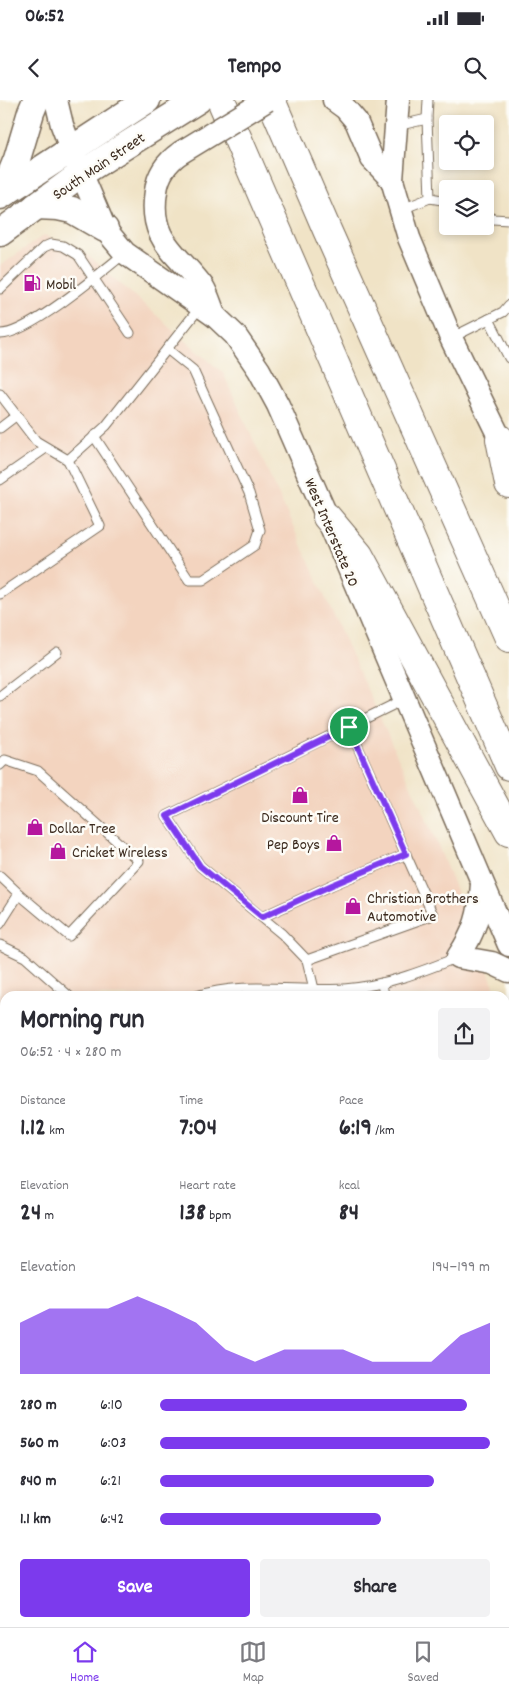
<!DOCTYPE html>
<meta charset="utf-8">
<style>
:root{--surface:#fff;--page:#f2f2f3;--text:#2b2b33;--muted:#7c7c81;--line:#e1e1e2;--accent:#7c3aed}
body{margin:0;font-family:Dekko,sans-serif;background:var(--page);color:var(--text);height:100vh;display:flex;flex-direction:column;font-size:19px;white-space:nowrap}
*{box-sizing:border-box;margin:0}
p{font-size:16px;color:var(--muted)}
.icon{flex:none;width:28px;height:28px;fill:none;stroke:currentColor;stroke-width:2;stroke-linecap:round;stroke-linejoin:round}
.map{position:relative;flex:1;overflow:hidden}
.drawer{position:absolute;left:0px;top:891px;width:510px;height:636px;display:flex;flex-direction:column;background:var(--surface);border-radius:15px 15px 0 0;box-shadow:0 2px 8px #0003}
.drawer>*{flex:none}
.buttons{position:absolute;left:439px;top:15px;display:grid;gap:10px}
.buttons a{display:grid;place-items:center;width:55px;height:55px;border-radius:5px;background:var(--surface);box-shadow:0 2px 8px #0003;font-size:25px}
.pin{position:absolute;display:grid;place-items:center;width:42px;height:42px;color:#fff;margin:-21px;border:2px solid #fff;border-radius:50%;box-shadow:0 1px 5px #0007}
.round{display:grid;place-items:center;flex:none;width:52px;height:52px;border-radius:5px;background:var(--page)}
.overview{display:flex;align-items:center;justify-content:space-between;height:85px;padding:0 20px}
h1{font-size:28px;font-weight:700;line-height:38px}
.metrics{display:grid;grid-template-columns:repeat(3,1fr);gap:8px;height:85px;padding:5px 20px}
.metrics div{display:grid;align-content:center}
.metrics b{font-size:25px;font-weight:700}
.metrics small{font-size:14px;font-weight:400}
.metrics p{font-size:14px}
.chart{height:140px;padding:10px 20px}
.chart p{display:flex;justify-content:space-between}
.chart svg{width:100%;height:90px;margin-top:5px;fill:var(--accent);opacity:.7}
.button{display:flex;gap:10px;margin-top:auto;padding:10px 20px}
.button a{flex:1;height:58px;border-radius:5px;background:var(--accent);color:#fff;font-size:20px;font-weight:700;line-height:58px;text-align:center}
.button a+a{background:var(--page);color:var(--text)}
ul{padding:0 20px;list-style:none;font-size:16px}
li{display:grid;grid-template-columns:80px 60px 1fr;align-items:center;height:38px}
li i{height:12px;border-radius:6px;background:var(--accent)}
.status{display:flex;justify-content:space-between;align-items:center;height:35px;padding:0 25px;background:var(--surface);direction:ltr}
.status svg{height:14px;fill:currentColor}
header{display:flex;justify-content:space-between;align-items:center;height:65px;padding:0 20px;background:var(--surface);font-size:22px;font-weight:700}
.tabs{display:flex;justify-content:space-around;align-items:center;height:70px;border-top:1px solid var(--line);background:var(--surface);font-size:14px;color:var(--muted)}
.tabs a{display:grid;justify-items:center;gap:2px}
.tabs .on{color:var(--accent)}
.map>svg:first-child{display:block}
</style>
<div class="status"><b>06:52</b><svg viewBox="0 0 49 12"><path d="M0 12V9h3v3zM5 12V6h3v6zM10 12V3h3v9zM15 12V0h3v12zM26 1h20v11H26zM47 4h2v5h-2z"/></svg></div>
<header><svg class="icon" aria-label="back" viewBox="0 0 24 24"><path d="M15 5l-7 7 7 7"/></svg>Tempo<svg class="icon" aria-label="search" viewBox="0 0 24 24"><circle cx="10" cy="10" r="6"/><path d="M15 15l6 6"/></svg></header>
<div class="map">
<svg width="509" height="1527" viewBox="0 0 509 1527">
<rect width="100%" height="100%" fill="#fdfcf7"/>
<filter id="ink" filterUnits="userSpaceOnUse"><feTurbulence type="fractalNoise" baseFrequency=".02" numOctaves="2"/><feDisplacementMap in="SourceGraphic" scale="10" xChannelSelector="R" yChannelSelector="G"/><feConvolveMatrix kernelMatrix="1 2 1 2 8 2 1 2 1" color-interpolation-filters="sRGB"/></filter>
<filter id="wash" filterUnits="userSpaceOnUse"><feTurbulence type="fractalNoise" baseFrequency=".0096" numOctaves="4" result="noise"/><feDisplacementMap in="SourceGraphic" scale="20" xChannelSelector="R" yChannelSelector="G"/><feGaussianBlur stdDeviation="1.12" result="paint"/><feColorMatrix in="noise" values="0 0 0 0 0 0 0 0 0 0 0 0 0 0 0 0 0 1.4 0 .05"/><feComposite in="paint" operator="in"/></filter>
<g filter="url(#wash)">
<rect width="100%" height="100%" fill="#f0e3c6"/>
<path fill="#f3d4bf" d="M44,135L87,155L223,273L437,743L498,896H5V1522H505V913L509,923V1527H0V166Z"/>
</g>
<g filter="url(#ink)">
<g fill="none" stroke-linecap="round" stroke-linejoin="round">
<g stroke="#7a6b59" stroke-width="11">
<g id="service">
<path d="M396,26L427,19"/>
<path d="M430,98L448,101"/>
<path d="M400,110L430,98L427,19L428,0"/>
<path d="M485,114L493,119L509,120"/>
<path d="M0,189L44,147L51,144L63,146L78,155L130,233"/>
<path d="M489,219L509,258"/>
<path d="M0,234C27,235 102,172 125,153"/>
<path d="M451,238L503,212L509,205"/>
<path d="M0,294L36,341L68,360L100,426L0,494"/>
<path d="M0,328L17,315"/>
<path d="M94,336L189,480H203L255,445L260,430L249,393L193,270L167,249"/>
<path d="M68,360L106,326L201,206"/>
<path d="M0,380L46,348"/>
<path d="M0,596L57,552"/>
<path d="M0,665L5,660L38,671L139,761L69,836L19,794"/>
<path d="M0,776L19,794L0,824"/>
<path d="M262,817L332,785L406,754"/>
<path d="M0,845L25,857L69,896"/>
<path d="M307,860L433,815L349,627"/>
<path d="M382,883L384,896"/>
<path d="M314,889L307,860L282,834L200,766L167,716L403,600"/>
<path d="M197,896C241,881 297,892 344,889C384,886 421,872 458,857"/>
<path d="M505,988V991"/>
<path d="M505,1038L509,1037"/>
<path d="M0,1178L5,1172"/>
<path d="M505,1222L509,1220"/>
<path d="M505,1313L509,1322"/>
<path d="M505,1458L509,1456"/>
<path d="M209,1522L211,1527"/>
<path d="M449,1522L451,1527"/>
</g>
</g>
<g stroke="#7a6b59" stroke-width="25">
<g id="secondary">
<path d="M56,0L62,25L71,49L105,129L125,153L215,216L235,235L259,270L278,305L327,417L509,845"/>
<path d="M334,0L345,8L356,21L372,59L392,80"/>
<path d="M398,0L392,80L409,138L451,238L508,355"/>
<path d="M180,53C167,62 158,74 156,91C148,141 177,152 203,187C208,195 211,207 215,216"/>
<path d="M482,784C480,814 475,832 458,857L492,863L509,871"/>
</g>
</g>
<g stroke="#7a6b59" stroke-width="29">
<g id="primary">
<path d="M3,93L17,59L31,12L36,0"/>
<path d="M0,96L147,0"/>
<path d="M36,106L58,107L72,110L105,129"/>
<path d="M0,133L82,73L198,0"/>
</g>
</g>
<g stroke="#7a6b59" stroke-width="30">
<g id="motorway">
<path d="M221,0L509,666"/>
<path d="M271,0L327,130L509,538"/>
<path d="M500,339L509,384"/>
<path d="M327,417L359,455L509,732"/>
</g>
</g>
<use href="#service" stroke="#fff" stroke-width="9"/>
<use href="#secondary" stroke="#fff" stroke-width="22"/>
<use href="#primary" stroke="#fff" stroke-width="26"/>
<use href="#motorway" stroke="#fff" stroke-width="28"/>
<g stroke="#7a6b59" stroke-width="25" stroke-linecap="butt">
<path id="secondary-bridge" d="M180,53L267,0"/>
</g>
<use href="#secondary-bridge" stroke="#fff" stroke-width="22"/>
</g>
</g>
<g fill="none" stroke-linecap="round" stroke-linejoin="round" filter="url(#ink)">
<g stroke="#fff" stroke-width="10">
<path id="route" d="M349,627L406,754L332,785L262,817L200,766L167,716Z"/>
</g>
<use href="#route" stroke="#7c3aed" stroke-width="6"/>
</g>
<defs>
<g id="fuel-bare" transform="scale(1.35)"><path d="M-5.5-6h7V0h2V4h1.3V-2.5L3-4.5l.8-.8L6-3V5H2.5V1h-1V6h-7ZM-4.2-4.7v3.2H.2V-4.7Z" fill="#b5179e" stroke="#fdfcf7" stroke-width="2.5" paint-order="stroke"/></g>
<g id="shop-bare" transform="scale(1.35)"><path d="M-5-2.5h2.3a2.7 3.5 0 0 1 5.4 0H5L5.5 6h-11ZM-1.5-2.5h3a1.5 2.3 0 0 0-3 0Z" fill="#b5179e" stroke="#fdfcf7" stroke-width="2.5" paint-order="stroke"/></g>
</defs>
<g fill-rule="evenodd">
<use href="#fuel-bare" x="32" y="183"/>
<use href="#shop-bare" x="300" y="695"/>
<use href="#shop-bare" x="35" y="727"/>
<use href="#shop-bare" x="334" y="743"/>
<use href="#shop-bare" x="58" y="751"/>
<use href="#shop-bare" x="353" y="806"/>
</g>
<g text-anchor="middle" stroke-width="5" stroke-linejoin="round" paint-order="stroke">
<g font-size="16" fill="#3b2a1e" stroke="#fdfcf7">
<text transform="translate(98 65) rotate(-34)" y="6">South Main Street</text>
<text transform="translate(333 432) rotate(67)" y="6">West Interstate 20</text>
</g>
<g font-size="16" fill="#3b2a1e" stroke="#fdfcf7" text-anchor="start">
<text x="46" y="189">Mobil</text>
<text x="300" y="722" text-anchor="middle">Discount Tire</text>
<text x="49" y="733">Dollar Tree</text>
<text x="320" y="749" text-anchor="end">Pep Boys</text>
<text x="72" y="757">Cricket Wireless</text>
<text x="367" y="803">Christian Brothers<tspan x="367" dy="18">Automotive</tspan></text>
</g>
</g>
</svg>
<div class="buttons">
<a><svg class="icon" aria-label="locate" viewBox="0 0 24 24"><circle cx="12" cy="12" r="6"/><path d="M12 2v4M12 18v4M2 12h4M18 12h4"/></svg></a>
<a><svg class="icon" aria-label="layers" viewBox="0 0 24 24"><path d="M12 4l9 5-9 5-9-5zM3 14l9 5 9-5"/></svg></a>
</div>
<div class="pin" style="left:349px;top:627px;background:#1e9e55"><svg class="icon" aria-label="arrive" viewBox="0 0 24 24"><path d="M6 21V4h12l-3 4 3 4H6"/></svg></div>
<section class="drawer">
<div class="overview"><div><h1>Morning run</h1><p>06:52 · 4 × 280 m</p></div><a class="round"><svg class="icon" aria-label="share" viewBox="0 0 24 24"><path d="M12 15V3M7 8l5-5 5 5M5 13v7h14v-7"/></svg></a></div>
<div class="metrics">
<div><p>Distance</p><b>1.12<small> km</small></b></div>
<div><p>Time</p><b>7:04</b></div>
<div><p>Pace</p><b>6:19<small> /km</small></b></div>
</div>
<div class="metrics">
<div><p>Elevation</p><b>24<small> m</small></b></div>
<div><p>Heart rate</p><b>138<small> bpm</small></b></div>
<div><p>kcal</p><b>84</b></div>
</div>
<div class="chart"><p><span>Elevation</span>194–199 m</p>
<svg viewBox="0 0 160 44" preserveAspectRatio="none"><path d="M0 44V19L10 12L20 12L30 12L40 6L50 12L60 19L70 32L80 38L90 32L100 32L110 32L120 38L130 38L140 38L150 25L160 19V44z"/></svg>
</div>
<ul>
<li><b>280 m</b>6:10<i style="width:93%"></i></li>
<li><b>560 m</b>6:03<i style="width:100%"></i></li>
<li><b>840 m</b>6:21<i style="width:83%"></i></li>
<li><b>1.1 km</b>6:42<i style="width:67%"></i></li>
</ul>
<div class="button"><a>Save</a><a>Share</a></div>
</section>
</div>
<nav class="tabs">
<a class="on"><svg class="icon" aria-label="home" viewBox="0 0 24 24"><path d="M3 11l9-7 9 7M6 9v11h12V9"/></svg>Home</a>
<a><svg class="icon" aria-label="map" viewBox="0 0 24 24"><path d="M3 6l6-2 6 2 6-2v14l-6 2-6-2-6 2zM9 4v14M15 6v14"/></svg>Map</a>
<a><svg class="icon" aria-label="saved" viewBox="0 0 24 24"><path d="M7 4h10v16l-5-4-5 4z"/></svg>Saved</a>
</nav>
